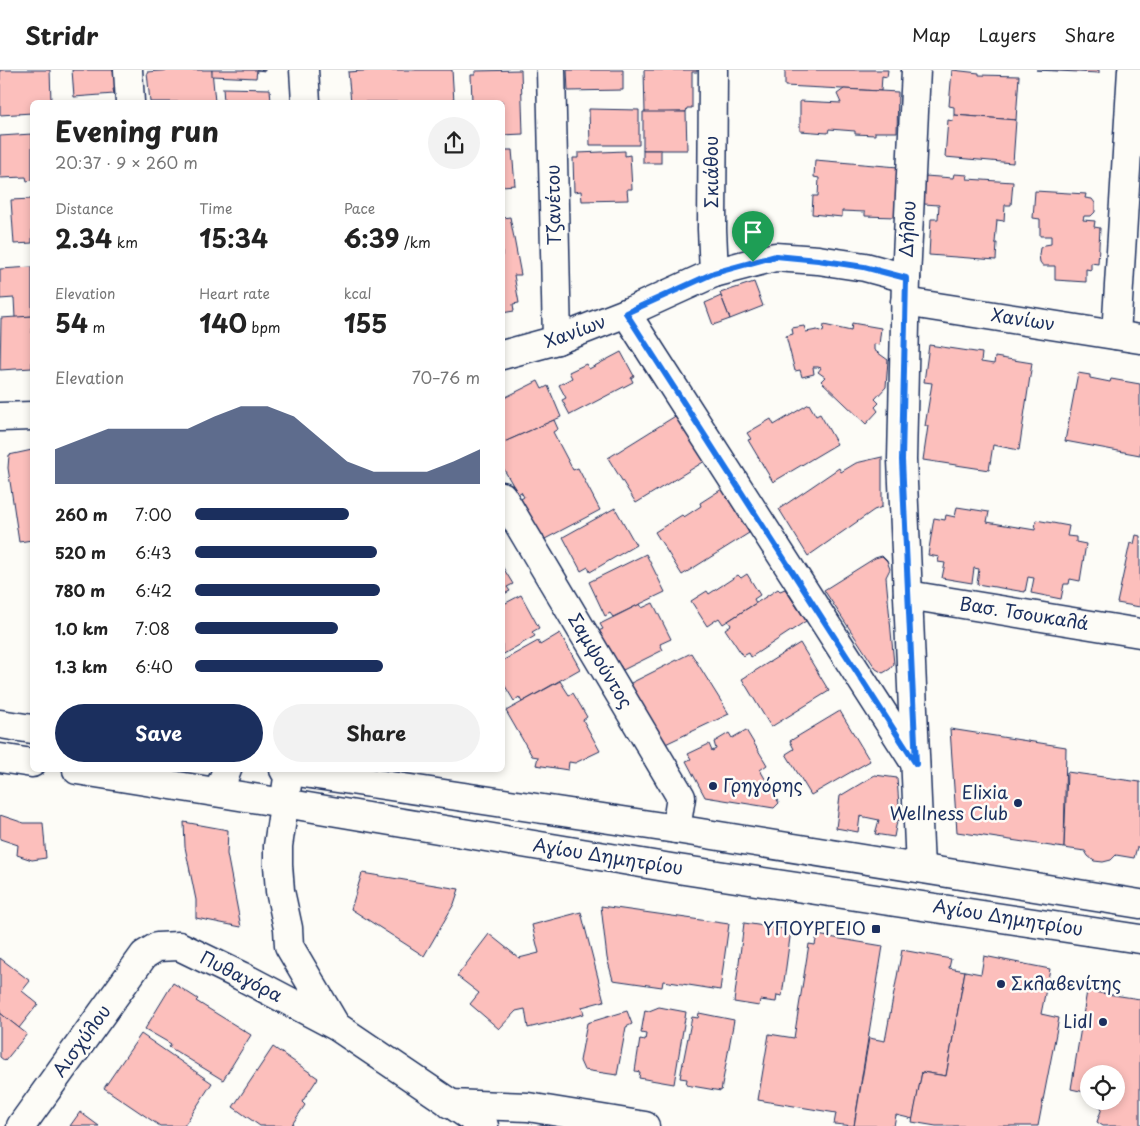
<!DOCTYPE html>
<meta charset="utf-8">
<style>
:root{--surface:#fff;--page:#f2f2f2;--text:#222;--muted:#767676;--line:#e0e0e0;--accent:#1b2f5e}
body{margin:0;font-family:"Playpen Sans",sans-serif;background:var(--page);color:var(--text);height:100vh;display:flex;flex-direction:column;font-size:19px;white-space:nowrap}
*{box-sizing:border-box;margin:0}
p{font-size:16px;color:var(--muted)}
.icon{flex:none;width:28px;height:28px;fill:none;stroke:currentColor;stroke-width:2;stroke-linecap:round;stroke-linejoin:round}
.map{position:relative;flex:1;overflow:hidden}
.details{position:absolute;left:30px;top:30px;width:475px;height:672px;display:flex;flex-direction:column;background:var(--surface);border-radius:8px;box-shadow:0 2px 8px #0003}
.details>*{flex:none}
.fabs{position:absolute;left:1080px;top:995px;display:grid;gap:10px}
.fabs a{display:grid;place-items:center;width:45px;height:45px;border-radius:50%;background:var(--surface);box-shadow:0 2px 8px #0003;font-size:25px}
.pin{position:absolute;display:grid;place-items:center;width:42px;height:42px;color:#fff;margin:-51px -21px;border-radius:50% 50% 50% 0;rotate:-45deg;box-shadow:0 0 5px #0007}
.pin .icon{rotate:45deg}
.round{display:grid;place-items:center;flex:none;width:52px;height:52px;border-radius:26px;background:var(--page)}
.headline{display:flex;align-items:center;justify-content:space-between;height:85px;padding:0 25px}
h1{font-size:28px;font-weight:700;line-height:38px}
.stats{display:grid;grid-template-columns:repeat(3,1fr);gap:8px;height:85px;padding:5px 25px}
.stats div{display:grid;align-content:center}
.stats b{font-size:25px;font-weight:700}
.stats small{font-size:14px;font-weight:400}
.stats p{font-size:14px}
.chart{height:140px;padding:10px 25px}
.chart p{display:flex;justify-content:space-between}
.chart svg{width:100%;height:90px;margin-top:5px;fill:var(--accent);opacity:.7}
.cta{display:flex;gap:10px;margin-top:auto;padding:10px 25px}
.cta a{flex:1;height:58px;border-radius:30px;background:var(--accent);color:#fff;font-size:20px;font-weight:700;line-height:58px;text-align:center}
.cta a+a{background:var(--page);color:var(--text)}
ul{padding:0 25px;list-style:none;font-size:16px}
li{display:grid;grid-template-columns:80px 60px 1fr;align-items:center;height:38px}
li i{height:12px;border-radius:6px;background:var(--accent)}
header{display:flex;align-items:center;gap:30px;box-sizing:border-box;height:70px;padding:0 25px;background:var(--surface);border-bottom:1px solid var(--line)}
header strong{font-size:24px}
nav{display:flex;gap:28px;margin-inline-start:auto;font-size:18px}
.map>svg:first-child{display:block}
</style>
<header>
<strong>Stridr</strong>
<nav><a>Map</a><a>Layers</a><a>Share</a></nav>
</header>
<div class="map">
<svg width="1140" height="1056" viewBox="0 0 1140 1056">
<rect width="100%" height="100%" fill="#fdfcf7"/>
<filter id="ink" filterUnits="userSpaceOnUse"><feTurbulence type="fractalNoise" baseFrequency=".02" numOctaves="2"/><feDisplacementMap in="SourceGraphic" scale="10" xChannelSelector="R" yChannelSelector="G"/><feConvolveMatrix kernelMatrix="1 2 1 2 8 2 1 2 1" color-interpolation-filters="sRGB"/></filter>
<g filter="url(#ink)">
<g fill="#fcbfbc" stroke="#1b2f5e">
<path d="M0,0H50L51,32H32V43L0,45Z"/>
<path d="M72,0H117L118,19H113L114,24L74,27Z"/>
<path d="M172,0H212L215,32H150L147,2Z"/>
<path d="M212,0H265V1L257,0L256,8L212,6Z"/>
<path d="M376,0H452L454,32H351L348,2Z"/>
<path d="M521,0L523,64L502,65V32H472L471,5H475V1Z"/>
<path d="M567,0H623V20L568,21Z"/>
<path d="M644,0H697V2H692V38H687L686,42L645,43Z"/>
<path d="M785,0H888L887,7L882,6L881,21L785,16Z"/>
<path d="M952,0L979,3V5L1019,6L1016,50L954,45V37L949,36Z"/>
<path d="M1036,0H1099V3Z"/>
<path d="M223,18L270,19L271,32H224Z"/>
<path d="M844,19L898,22L897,62H875V65L855,64V61L829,59L828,63L800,61V31L841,33L837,24Z"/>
<path d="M589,39L639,40V75H590Z"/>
<path d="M643,42H686L687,80H643Z"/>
<path d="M954,45L1016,50L1013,93L945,87L948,50L953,51Z"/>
<path d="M32,64V110L27,111L26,107L0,108V66Z"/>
<path d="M502,80H512L515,115L502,116Z"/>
<rect x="643" y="80" width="18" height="13"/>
<path d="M625,81V86L630,85L632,119H627L628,130L582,131L581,121L574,122L573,88H578V83Z"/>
<path d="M815,90L898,97L895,147L865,146V142L842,141V147L812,144L813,126H818L819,108L814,107Z"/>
<path d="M954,104L968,105L967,109L1013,112L1011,135H1005L1004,151L997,150L995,173H997L996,190L929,185L931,149H938L939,135L924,134L925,106L953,108Z"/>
<path d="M1035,121L1086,124L1085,128L1092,129L1095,133V142L1091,146H1084L1083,150L1095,151L1094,157L1100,158L1098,194L1091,193V200L1086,199V212L1055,210V196H1043L1040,192L1039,185L1040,178L1045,175L1051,174V166H1040V149L1033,148Z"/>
<path d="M32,129V173L14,174L11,130Z"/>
<path d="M502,146L503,148L510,147L521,205H514L519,233L513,234L514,241L502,243Z"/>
<path d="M32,197V246L15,248L14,228L0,229V199Z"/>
<path d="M754,212L763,236L730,249L720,223Z"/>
<path d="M721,226L730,249L713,255L705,233Z"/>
<path d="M32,246V298L0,300L1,248Z"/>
<path d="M852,253L881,258L879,275L874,274V280L888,290L886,317L875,329L879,333L875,337L878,341L866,354L821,311L825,307L818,302L821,298L818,297H813L814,304L802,307L800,300L795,301L786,266L793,264L792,258L804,256L806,262L817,260L823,262L824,255L851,261Z"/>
<path d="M929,275L982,283L981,292L994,294L995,287L1032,293L1019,380L993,375L989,400L923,390L928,356H925L932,313L924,312Z"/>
<path d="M621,282L634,306L631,308L633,312L570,345L562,330L566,328L559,315L572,308L569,302L586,294L589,299Z"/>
<path d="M1078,303L1090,305V308L1110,312L1111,309L1140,314V385L1065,371Z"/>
<path d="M538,311L542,319L548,316L561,347L502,373V329Z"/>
<path d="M809,334L816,346L820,344L837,374L773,412L748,370L751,369L747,363L771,349L774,355Z"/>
<path d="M677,345L705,391L636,433L608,388Z"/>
<path d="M554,350L558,359L553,362L573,400L578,398L600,440L545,469L543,464L540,466L521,429L524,427L521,422L518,424L502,396V373Z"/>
<path d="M32,380V470L19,472L8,398L9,385Z"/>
<path d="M882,387V437L874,440L808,486L779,439L839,398L841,402L856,393Z"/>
<path d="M722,419L749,463L682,505L655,462L682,445L684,447L701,436L700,433Z"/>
<path d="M957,437L989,442L987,452L1035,460L1036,450L1069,456L1067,466L1076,467V472L1086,474L1080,511L1070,509L1069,514H1064L1061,529L1031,523L1034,508L1028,507L1025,522L977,514L979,499L974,498L972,513L942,508L945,493L938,492L939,487L928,485L934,448L945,450L946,445L955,447Z"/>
<path d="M615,438L636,475L590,502L588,497L581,501L563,467Z"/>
<path d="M1136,465L1140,466V537L1117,533L1130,473L1134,474Z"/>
<path d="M646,484L665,522L613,547L610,543L605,546L589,512Z"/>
<path d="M882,486L887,491L890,499L886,507L894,594L890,599L883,603L876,599L824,520L875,488Z"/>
<path d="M502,496L513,514L507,517L510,521L502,525Z"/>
<path d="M747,504L760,525L754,529L756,533L723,554L719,548L707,556L691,531L707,521L709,524L738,505L741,508Z"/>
<path d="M778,519L780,521L785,519L806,551L751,587L749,583L743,586L725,559L731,555L728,551Z"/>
<path d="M521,525L539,558L532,562L535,566L502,585V535Z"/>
<path d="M653,533L671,569L660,574L663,580L623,600L620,595L614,598L596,562L603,559L600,554L640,534L642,538Z"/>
<path d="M560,563L580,599L522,632L519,627L514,631L502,611V591L538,571L540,575Z"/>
<path d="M800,573L829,621L771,657L742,609Z"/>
<path d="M691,583L729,644L657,678L623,617Z"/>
<path d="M560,611L569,625L573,623L587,647L583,650L600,681L575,693L569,692L568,700L536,695L538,687L532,686L506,641Z"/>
<path d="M840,641L870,691L811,725L786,684L794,679L790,671Z"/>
<path d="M950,659L1066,677L1064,778L957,762Z"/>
<path d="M746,660L767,695L760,700L779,733L774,738L705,727L686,691L691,689L688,684L709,674L712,681L716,679L714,672L729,663L732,668Z"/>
<path d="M1067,702L1140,712V777H1137L1134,788L1116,785L1111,790L1103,792L1094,791L1088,786L1085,781L1064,778Z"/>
<path d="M875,705L897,708L900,750L897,751L894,767L875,764L879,750L860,746L858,762L836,758L840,726Z"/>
<path d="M0,745L24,753H43L46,788L32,790L17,785L18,775L0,769Z"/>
<path d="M184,752L228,760L227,784L241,857L196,848V830L185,777Z"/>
<path d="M362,803L459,819L454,834L424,886L351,839Z"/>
<path d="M601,836L729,854L720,920L663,911L662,917L613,910L607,888Z"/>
<path d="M581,842L604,931L582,937L584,944L528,958L525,939L516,941L499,959L470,934L479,923L457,906L489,864L519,888L539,883L532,855Z"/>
<path d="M744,853L791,860L782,926L777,925L776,932L760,930L759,936L734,932Z"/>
<path d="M817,865L883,876L854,1056L834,1054L836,1043L758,1030L769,964L794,968L809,874L815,875Z"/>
<path d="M902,880L951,889L949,898L965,901L946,1006L922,1002L913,1049L896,1045L894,1056H854L869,968L885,971Z"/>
<path d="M984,886L1050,899L1041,944L1059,948L1038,1056H936L912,1052L922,1002L946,1006L965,901L981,904Z"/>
<path d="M0,888L30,911L22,921L38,934L19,958L0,943Z"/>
<path d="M173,913L198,929L196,931L251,965L223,1010L169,977L171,974L145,959Z"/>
<path d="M1087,921L1140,929V1056H1103L1097,1052L1102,1038L1096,1034L1097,1031H1116V1004H1089V1023L1071,1019Z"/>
<path d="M659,937L686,942L674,1014L639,1008L640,1002L635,1001L640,969L645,970L646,964L641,963L645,940L649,941Z"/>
<path d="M627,941L632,954L626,957L617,1005L584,1000L580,991L587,953Z"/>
<path d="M0,943L27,964L5,991L0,987Z"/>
<path d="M699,943L734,950L721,1021L686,1015L687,1009L680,1008L692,947L698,948Z"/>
<path d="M141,964L212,1013L184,1056H160L104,1018Z"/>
<path d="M273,977L318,1008L302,1032L305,1035L291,1056H260L233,1037Z"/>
<path d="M80,1042L99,1056H70Z"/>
</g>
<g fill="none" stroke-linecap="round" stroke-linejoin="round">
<g stroke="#1b2f5e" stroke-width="31">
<g id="street">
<path d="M128,0L130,32"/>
<path d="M304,0L306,32"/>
<path d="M551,0L557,270"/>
<path d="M713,0L712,159L714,203"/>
<path d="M916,0L906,208L902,390L920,798"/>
<path d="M905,232L1140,269"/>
<path d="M626,243L915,693"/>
<path d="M1116,265L1132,0"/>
<path d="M502,285L557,270L626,243L714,203L775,187L818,190L865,197L906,208"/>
<path d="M0,347L32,346"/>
<path d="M502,426L681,727L676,759"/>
<path d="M908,525L1140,563"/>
<path d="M289,701L278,776V795L280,821L288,858L289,876L336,956"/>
<path d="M218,722L227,700"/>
<path d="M450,1034L528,1037L645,1056"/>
<path d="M21,1056L144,885L157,877L179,876L241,906L336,956L484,1056"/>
</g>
</g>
<g stroke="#1b2f5e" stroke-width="31">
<g id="secondary">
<path d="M0,654L32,659"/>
<path d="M0,688L32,693"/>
<path d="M77,700L284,733L671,798L1140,869"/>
<path d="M284,700L676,759L1140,834"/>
</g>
</g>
<use href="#street" stroke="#fdfcf7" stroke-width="28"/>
<use href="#secondary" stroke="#fdfcf7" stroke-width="28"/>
</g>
</g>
<g fill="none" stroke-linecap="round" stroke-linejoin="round" filter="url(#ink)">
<g stroke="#fff" stroke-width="10">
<path id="route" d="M776,186L818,190L864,197L906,208L902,390L916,694L626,243L714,203Z"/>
</g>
<use href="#route" stroke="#1a73e8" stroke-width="6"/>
</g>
<g fill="#1b2f5e" stroke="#fdfcf7" stroke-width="2">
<circle cx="713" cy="716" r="5"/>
<circle cx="1018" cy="733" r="5"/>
<rect x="871" y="854" width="10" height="10" rx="2.5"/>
<circle cx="1001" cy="914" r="5"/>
<circle cx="1103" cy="952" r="5"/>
</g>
<g text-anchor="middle" stroke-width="5" stroke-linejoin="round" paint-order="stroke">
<g font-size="18" fill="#1b2f5e" stroke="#fdfcf7">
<text transform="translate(712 102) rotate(-90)" y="6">Σκιάθου</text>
<text transform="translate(554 135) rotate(-91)" y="6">Τζανέτου</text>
<text transform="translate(908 159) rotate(-87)" y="6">Δήλου</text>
<text transform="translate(1023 250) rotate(9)" y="6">Χανίων</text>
<text transform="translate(575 262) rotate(-20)" y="6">Χανίων</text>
<text transform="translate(1024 544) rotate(9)" y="6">Βασ. Τσουκαλά</text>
<text transform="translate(600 591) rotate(59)" y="6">Σαμψούντος</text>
<text transform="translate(608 787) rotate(9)" y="6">Αγίου Δημητρίου</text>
<text transform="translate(1008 848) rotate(9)" y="6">Αγίου Δημητρίου</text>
<text transform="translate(241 907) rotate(27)" y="6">Πυθαγόρα</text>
<text transform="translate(82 971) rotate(-54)" y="6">Αισχύλου</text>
</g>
<g font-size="18" fill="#1b2f5e" stroke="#fdfcf7" text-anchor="end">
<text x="723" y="722" text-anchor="start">Γρηγόρης</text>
<text x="1008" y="729">Elixia<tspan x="1008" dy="21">Wellness Club</tspan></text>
<text x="866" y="865">ΥΠΟΥΡΓΕΙΟ</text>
<text x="1011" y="920" text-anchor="start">Σκλαβενίτης</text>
<text x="1093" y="958">Lidl</text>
</g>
</g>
</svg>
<div class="fabs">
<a><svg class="icon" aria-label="locate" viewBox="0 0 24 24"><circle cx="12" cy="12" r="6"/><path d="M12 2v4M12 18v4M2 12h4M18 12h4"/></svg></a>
</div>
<div class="pin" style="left:753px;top:192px;background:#1e9e55"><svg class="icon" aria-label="arrive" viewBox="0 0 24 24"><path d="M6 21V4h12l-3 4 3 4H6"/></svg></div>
<section class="details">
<div class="headline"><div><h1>Evening run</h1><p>20:37 · 9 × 260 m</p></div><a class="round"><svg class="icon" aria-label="share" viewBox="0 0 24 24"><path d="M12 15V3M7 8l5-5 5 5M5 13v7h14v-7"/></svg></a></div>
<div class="stats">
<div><p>Distance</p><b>2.34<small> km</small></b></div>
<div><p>Time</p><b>15:34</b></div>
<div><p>Pace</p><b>6:39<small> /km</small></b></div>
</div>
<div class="stats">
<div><p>Elevation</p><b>54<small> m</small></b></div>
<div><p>Heart rate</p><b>140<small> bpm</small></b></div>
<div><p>kcal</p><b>155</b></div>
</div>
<div class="chart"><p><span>Elevation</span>70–76 m</p>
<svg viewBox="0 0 160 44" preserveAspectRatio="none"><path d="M0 44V27L10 22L20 17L30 17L40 17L50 17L60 11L70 6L80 6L90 11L100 22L110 33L120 38L130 38L140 38L150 33L160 27V44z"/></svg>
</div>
<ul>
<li><b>260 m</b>7:00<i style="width:54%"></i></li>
<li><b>520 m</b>6:43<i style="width:64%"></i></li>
<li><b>780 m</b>6:42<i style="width:65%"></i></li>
<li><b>1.0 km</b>7:08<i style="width:50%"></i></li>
<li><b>1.3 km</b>6:40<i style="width:66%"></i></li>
</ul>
<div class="cta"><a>Save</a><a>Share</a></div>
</section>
</div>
